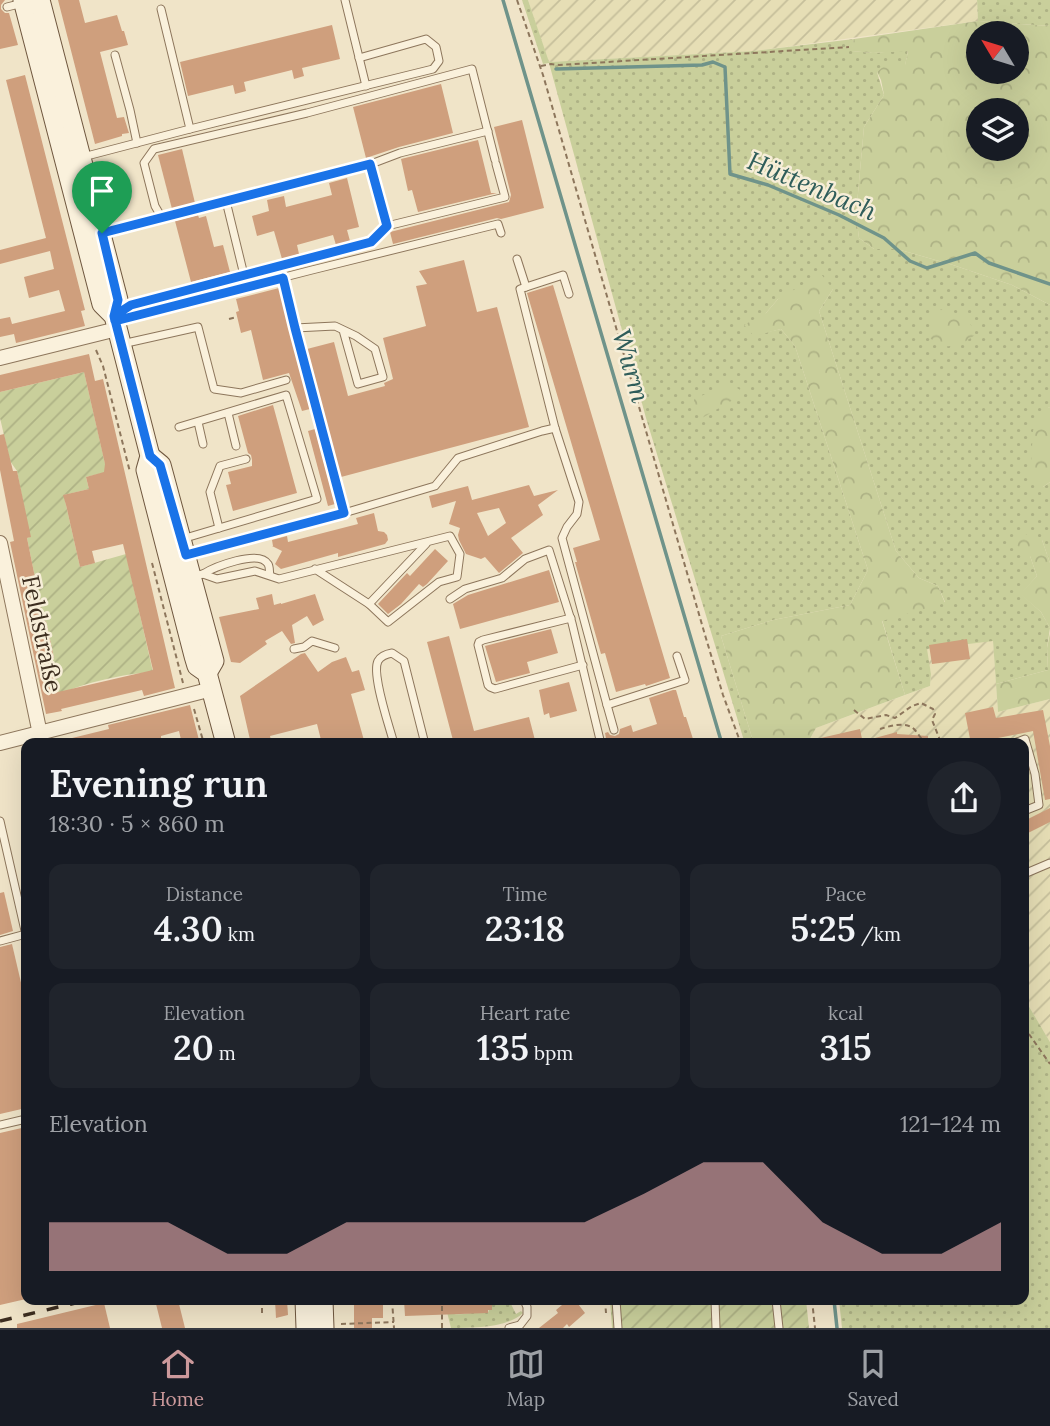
<!DOCTYPE html>
<meta charset="utf-8">
<style>
:root{--surface:#171b24;--page:#20242c;--text:#f1f3f6;--muted:#9ea1a6;--line:#363941;--accent:#cc999b}
body{margin:0;font-family:Lora,serif;background:var(--page);color:var(--text);height:100vh;display:flex;flex-direction:column;font-size:26px;white-space:nowrap}
*{box-sizing:border-box;margin:0}
p{font-size:23px;color:var(--muted)}
.icon{flex:none;width:38px;height:38px;fill:none;stroke:currentColor;stroke-width:2;stroke-linecap:round;stroke-linejoin:round}
.map{position:relative;flex:1;overflow:hidden}
.sheet{position:absolute;left:21px;top:738px;width:1008px;height:567px;display:flex;flex-direction:column;background:var(--surface);border-radius:14px;box-shadow:0 7px 28px #0002}
.sheet>*{flex:none}
.needle{width:46px;rotate:308deg}
.fabs{position:absolute;left:966px;top:21px;display:grid;gap:14px}
.fabs a{display:grid;place-items:center;width:63px;height:63px;border-radius:50%;background:var(--surface);box-shadow:0 7px 28px #0002;font-size:35px}
.pin{position:absolute;display:grid;place-items:center;width:60px;height:60px;color:#fff;margin:-72px -30px;border-radius:50% 50% 50% 0;rotate:-45deg;box-shadow:0 0 7px #0007}
.pin .icon{rotate:45deg}
.round{display:grid;place-items:center;flex:none;width:74px;height:74px;border-radius:37px;background:var(--page)}
.overview{display:flex;align-items:center;justify-content:space-between;height:119px;padding:0 28px}
h1{font-size:38px;font-weight:600;line-height:52px}
.metrics{display:grid;grid-template-columns:repeat(3,1fr);gap:10px;height:119px;padding:7px 28px}
.metrics div{display:grid;align-content:center;border-radius:14px;background:var(--page);text-align:center}
.metrics b{font-size:35px;font-weight:600}
.metrics small{font-size:19px;font-weight:400}
.metrics p{font-size:19px}
.chart{height:196px;padding:14px 28px}
.chart p{display:flex;justify-content:space-between}
.chart svg{width:100%;height:126px;margin-top:7px;fill:var(--accent);opacity:.7}
.menu{display:flex;justify-content:space-around;align-items:center;height:98px;border-top:2px solid var(--line);background:var(--surface);font-size:19px;color:var(--muted)}
.menu a{display:grid;justify-items:center;gap:4px}
.menu .active{color:var(--accent)}
.map>svg:first-child{display:block}
</style>
<div class="map">
<svg width="1050" height="1328" viewBox="0 0 1050 1328">
<defs>
<pattern id="farmland-furrows" width="10" height="10" patternUnits="userSpaceOnUse" patternTransform="scale(1.75)"><rect width="10" height="10" fill="#e6deb5"/><path d="M-1 1l2-2M0 10L10 0M9 11l2-2" fill="none" stroke="#c6bf9b"/></pattern>
<pattern id="grass-dots" width="8" height="8" patternUnits="userSpaceOnUse" patternTransform="scale(1.75)"><rect width="8" height="8" fill="#c9cf9b"/><path d="M2 2h.1M6 6h.1" fill="none" stroke="#aeb285" stroke-width="1.8" stroke-linecap="round"/></pattern>
<pattern id="forest-crowns" width="20" height="18" patternUnits="userSpaceOnUse" patternTransform="scale(1.75)"><rect width="20" height="18" fill="#c9cf9b"/><path d="M2 6a3 3 0 1 1 6 0M12 15a3 3 0 1 1 6 0" fill="none" stroke="#aeb285"/></pattern>
<pattern id="garden-furrows" width="10" height="10" patternUnits="userSpaceOnUse" patternTransform="scale(1.75)"><rect width="10" height="10" fill="#c9cf9b"/><path d="M-1 1l2-2M0 10L10 0M9 11l2-2" fill="none" stroke="#aeb285"/></pattern>
</defs>
<rect width="100%" height="100%" fill="#f0e4c8"/>
<g fill="url(#farmland-furrows)">
<path d="M528,0H977L978,21L754,51L548,62Z"/>
<path d="M993,640L998,712L1050,699V1042L1024,998V744H807L816,728L930,686L931,674L926,649Z"/>
</g>
<g fill="url(#grass-dots)">
<path d="M522,0H528L549,62L754,51L854,39L852,51L873,53L908,50L905,66L877,72L884,95L864,127L856,215L859,238L874,249H897L953,265L1012,285L1050,305V408L1048,407L1043,487L1050,482V563L1042,540L1030,556L1037,576L1021,594L1041,612L1050,628L1047,648L1048,670L996,684L993,641L927,649L931,674L930,686L905,695L882,620L945,602L938,586L919,578L896,551L819,311L833,289L778,299L766,313L754,335L781,329L795,346L868,570L850,605L773,620L721,636L754,744H745L646,418L549,63L543,64Z"/>
<path d="M977,0H1050V26L978,21Z"/>
<path d="M1024,998L1050,1042V1328H842L839,1300H1024Z"/>
<path d="M492,1300H509L516,1314L521,1311L523,1313C507,1328 475,1328 451,1328L447,1312C458,1317 470,1313 481,1310L482,1313H488Z"/>
</g>
<g fill="url(#forest-crowns)" fill-rule="evenodd">
<path d="M978,21L1050,26V305L1012,285L953,265L897,249H874L859,238L856,215L864,127L884,95L881,80L877,72L889,62L905,65L908,51L873,53L851,51L854,39ZM1017,33V72H978V33ZM1017,110V149H978V110Z"/>
<path d="M821,274L833,289L819,311L896,551L919,578L938,586L945,603L882,621L905,695L816,728L807,744H754L721,636L773,620L850,605L868,570L795,346L781,329L754,336L744,325L766,313L778,299Z"/>
<path d="M940,309L967,316L975,335L960,345L941,347L930,338L931,316Z"/>
<path d="M731,383L740,390L738,397L702,418L694,411V399Z"/>
<path d="M1048,407L1050,408V482L1043,487L1030,480L1033,431L1038,414Z"/>
<path d="M1020,532L1042,540L1050,563V628L1041,612L1020,594L1037,576L1030,556L1016,545Z"/>
<path d="M1050,633V699L998,712L996,684L1048,670L1047,648Z"/>
</g>
<g fill="url(#garden-furrows)">
<path d="M84,372L107,472L86,477L89,489L64,495L66,505L80,567L126,554L153,672C124,674 85,682 58,695L51,658L54,657L46,621L44,622L27,538L30,537L17,471L10,461L0,418V392Z"/>
<path d="M610,1300H806L809,1328H612Z"/>
</g>
<g fill="none" stroke-linecap="round" stroke-linejoin="round">
<g stroke="#6f938a" stroke-width="3.5">
<path d="M503,0L722,744"/>
<path d="M556,69L702,65L713,62L725,67L730,174L768,185L839,215L884,238L910,261L927,268L975,253L989,263L1050,284"/>
<path d="M834,1300L837,1328"/>
</g>
</g>
<g fill="#cf9f7d" fill-rule="evenodd">
<path d="M0,0H5L1,5V9L5,13H9L18,45L0,49Z"/>
<path d="M58,0H79L85,23L117,15L122,31H124L128,45L100,52L117,118L124,117L128,130L129,133L122,134V136L95,144Z"/>
<path d="M332,25L340,59L302,68L304,76L294,79L292,70L244,82L246,91L235,94L233,85L188,96L180,62Z"/>
<path d="M25,75L85,310L81,311L85,326L16,343L14,334L0,337V319L10,317L12,324L65,311L59,290L29,298L24,277L54,269L50,251L0,264V250L46,238L6,80Z"/>
<path d="M441,84L453,133L399,147L366,158L353,107Z"/>
<path d="M522,120L544,208L501,219L497,218L393,244L390,232L509,202L511,195L494,127Z"/>
<path d="M478,140L491,193H497L418,212L412,190L408,191L401,159Z"/>
<path d="M182,149L195,203L172,209L158,155Z"/>
<path d="M347,178L359,227L347,230L350,241L336,245L333,235L297,245L299,254L282,259L274,231L257,236L252,216L269,211L267,200L284,196L286,207L332,195L329,183Z"/>
<path d="M198,215L199,218L206,216L214,247L223,245L230,272L191,282L175,221Z"/>
<path d="M464,260L477,312L497,307L529,427L341,477L307,349L334,342L348,396L385,386L384,383L393,379L383,338L426,326L416,286L427,284L419,271Z"/>
<path d="M553,285L670,678L646,686L645,684L616,692L605,653L601,654L575,562H577L573,548L600,540L527,293Z"/>
<path d="M279,288L310,409L302,411L289,373L263,380L251,330L241,333L236,312L239,311L236,299Z"/>
<path d="M89,354L95,381L103,379L175,688L144,696L142,690L61,709L62,711L46,714L10,542L14,541L0,470V435L4,434L13,471H17L31,537L27,538L44,622L46,621L54,658H51L58,692L153,670L123,544L92,551L95,563L80,567L66,505L63,495L89,489L86,477L104,472L105,464L84,372L0,392V375Z"/>
<path d="M273,405L297,493L233,511L226,485L231,484L228,472L252,466V460L251,455L248,453L238,416Z"/>
<path d="M315,429L335,504L328,506L308,431Z"/>
<path d="M529,485L534,496L558,490L538,505L543,515L511,538L523,553L499,573L485,557L481,559L466,554L459,540L458,535L460,528L449,524L456,501L432,508L429,496L468,486L472,500ZM499,508L506,523L488,536L477,513Z"/>
<path d="M374,513L378,531L384,532L387,535L388,540L385,544L338,557V553L281,569L275,564L282,551L272,546H273L272,540L287,536L288,542L358,524L356,518Z"/>
<path d="M435,549L448,561L427,584L423,587L419,584L401,604L388,614L378,604L407,573L410,576Z"/>
<path d="M549,570L559,602L460,629L453,604L468,595Z"/>
<path d="M272,594L274,605L281,603V604L315,594L324,620L313,626L307,616L292,625L295,643L291,644L282,631L265,641L267,644L240,663L231,662L219,617L259,609L256,598Z"/>
<path d="M551,629L558,653L527,662L530,673L496,682L485,646Z"/>
<path d="M449,636L474,731L529,717L536,744H454L427,642Z"/>
<path d="M967,639L970,659L932,664L929,645Z"/>
<path d="M305,653L318,672L332,662L346,657L352,672L359,670L365,690L351,694L365,744H322L317,724L270,736L272,744H251L240,696L301,654Z"/>
<path d="M569,682L577,711L550,718L549,713L544,715L539,690Z"/>
<path d="M673,690H676L684,717H686L693,739L677,744H607L605,733L608,732L610,735L615,736L619,734L620,729L631,725L633,732L657,724L649,698Z"/>
<path d="M190,705L200,744H182L179,731L161,736V739L141,744H64V740L109,729L108,725Z"/>
<path d="M993,707L996,718L1043,710L1050,746V799L1045,800L1033,731L983,741L984,744H971L965,713Z"/>
<path d="M860,729L863,744H813L812,740Z"/>
<path d="M897,732V734L928,736V744H864V741Z"/>
<path d="M1050,808V822L1024,835V821Z"/>
<path d="M4,892L13,931L0,935V893Z"/>
<path d="M12,944L26,1004V1108L0,1114V947Z"/>
<path d="M26,1127V1299L0,1305V1133Z"/>
<path d="M155,1300H178L185,1328H162Z"/>
<path d="M275,1300H287L288,1315L276,1318Z"/>
<path d="M404,1300H492V1310H488V1313L405,1316Z"/>
<path d="M568,1300H575L585,1313L569,1327L567,1324L563,1328H539L558,1313L556,1310Z"/>
<path d="M383,1301V1318H372V1328H354V1302Z"/>
<path d="M104,1303L110,1328H17V1324Z"/>
</g>
<g fill="none" stroke-linecap="round" stroke-linejoin="round">
<g stroke="#8d765c" stroke-width="9">
<g id="lane">
<path d="M345,0L366,86"/>
<path d="M7,7L23,3"/>
<path d="M115,55L130,110L137,143"/>
<path d="M190,129L433,69L439,61L436,47L426,39L359,58"/>
<path d="M83,157L190,129L161,9"/>
<path d="M371,164L387,226"/>
<path d="M226,201L244,275"/>
<path d="M162,218L155,206L144,163L154,149L307,113L472,69L495,160"/>
<path d="M103,233L321,177L371,164L400,153L488,131"/>
<path d="M517,259L526,287"/>
<path d="M283,278L295,328L344,513"/>
<path d="M569,294L563,275L520,289L555,428L579,502L577,514L567,527L562,538L607,705L685,680L677,656"/>
<path d="M119,312L131,305L371,242L387,226L505,197L496,164"/>
<path d="M118,320L312,270L498,224L501,233"/>
<path d="M295,328L335,326L356,336L375,349L383,377L358,384L343,330"/>
<path d="M122,344L198,327L214,389L241,393L286,380"/>
<path d="M228,413L236,446"/>
<path d="M198,422L203,444"/>
<path d="M179,427L286,395L317,499L182,539"/>
<path d="M219,528L210,492L220,466L246,459"/>
<path d="M186,555L344,513L435,486L458,458L542,431L555,428"/>
<path d="M203,574C214,567 259,549 268,564C270,567 269,572 270,575"/>
<path d="M193,576L203,574L217,579L255,571L279,579L450,536L460,554L457,577L439,582L388,622L369,604L315,569"/>
<path d="M450,599L465,589L502,578L525,559L549,550L572,623L601,744"/>
<path d="M369,604L426,544"/>
<path d="M571,618L483,640L479,642L478,645L488,685L490,687L495,689L583,665"/>
<path d="M294,649L304,647L312,641L335,648"/>
<path d="M607,705L614,730"/>
<path d="M394,744C390,728 371,674 378,661C381,656 386,654 392,653L404,661L425,744"/>
<path d="M1012,744L1025,739L1035,774L1039,805L1024,811"/>
<path d="M0,821L26,935"/>
<path d="M1024,874L1050,863"/>
<path d="M0,941L26,934"/>
<path d="M0,1125L26,1119"/>
<path d="M616,1300L618,1328"/>
<path d="M715,1300L716,1328"/>
<path d="M776,1300L779,1328"/>
<path d="M509,1328L520,1325L527,1316V1307L524,1300"/>
</g>
</g>
<g stroke="#8d765c" stroke-width="16">
<g id="street">
<path d="M0,358L117,329"/>
<path d="M0,543L40,734"/>
<path d="M0,743L212,689"/>
</g>
</g>
<g stroke="#6f573f" stroke-width="21">
<g id="secondary">
<path d="M23,0L102,304L114,316L150,456L146,470L194,656L197,666L207,673L226,744"/>
<path d="M40,0L117,296L118,300L114,316"/>
<path d="M150,456L161,465L214,661L207,673"/>
<path d="M305,1300L306,1328"/>
<path d="M323,1300L324,1328"/>
</g>
</g>
<g stroke="#8d765c" stroke-width="2" stroke-dasharray="5 3.5" stroke-linecap="butt">
<path d="M517,0L543,75L705,635L723,695L741,744"/>
<path d="M541,66L551,64L559,65L849,47"/>
<path d="M229,319L237,317"/>
<path d="M96,350L103,366L130,472"/>
<path d="M152,563L183,683"/>
<path d="M194,709L204,744"/>
<path d="M854,710L865,719L886,715L895,718L912,706L921,703L933,709L935,714L932,720L940,740"/>
<path d="M880,729C890,726 905,721 914,729C918,733 921,739 925,743L940,740L941,744"/>
<path d="M1024,1027L1050,1064"/>
<path d="M392,1300L394,1328"/>
<path d="M605,1300L606,1313"/>
<path d="M812,1300L815,1328"/>
<path d="M262,1313V1300"/>
<path d="M341,1324L394,1322"/>
<path d="M442,1328V1300"/>
</g>
<use href="#lane" stroke="#faf1dc" stroke-width="7"/>
<use href="#street" stroke="#faf1dc" stroke-width="14"/>
<use href="#secondary" stroke="#faf1dc" stroke-width="19"/>
<path stroke="#3d2e20" stroke-width="3.5" stroke-dasharray="12 12" stroke-linecap="butt" d="M0,1321L88,1300"/>
</g>
<g fill="none" stroke-linecap="round" stroke-linejoin="round">
<g stroke="#fff" stroke-width="14">
<path id="route" d="M102,233L118,300L114,316L150,456L160,465L186,555L344,513L295,328L283,278L115,321L114,316L131,305L371,242L387,226L370,164L102,233"/>
</g>
<use href="#route" stroke="#1a73e8" stroke-width="9"/>
</g>
<g text-anchor="middle" stroke-width="5" stroke-linejoin="round" paint-order="stroke">
<g font-size="24" fill="#3d2e20" stroke="#f7eed8">
<text transform="translate(42 634) rotate(78)" y="8">Feldstraße</text>
</g>
<g font-size="26" font-style="italic" fill="#2f5d5a" stroke="#f7eed8">
<text transform="translate(812 186) rotate(23)" y="9">Hüttenbach</text>
<text transform="translate(631 366) rotate(74)" y="9">Wurm</text>
</g>
</g>
</svg>
<div class="fabs">
<a><svg class="needle" viewBox="-14 -14 28 28"><path d="M0-13l5 13h-10z" fill="#e53935"/><path d="M0 13l5-13h-10z" fill="#9ea1a6"/></svg></a>
<a><svg class="icon" aria-label="layers" viewBox="0 0 24 24"><path d="M12 4l9 5-9 5-9-5zM3 14l9 5 9-5"/></svg></a>
</div>
<div class="pin" style="left:102px;top:233px;background:#1e9e55"><svg class="icon" aria-label="arrive" viewBox="0 0 24 24"><path d="M6 21V4h12l-3 4 3 4H6"/></svg></div>
<section class="sheet">
<div class="overview"><div><h1>Evening run</h1><p>18:30 · 5 × 860 m</p></div><a class="round"><svg class="icon" aria-label="share" viewBox="0 0 24 24"><path d="M12 15V3M7 8l5-5 5 5M5 13v7h14v-7"/></svg></a></div>
<div class="metrics">
<div><p>Distance</p><b>4.30<small> km</small></b></div>
<div><p>Time</p><b>23:18</b></div>
<div><p>Pace</p><b>5:25<small> /km</small></b></div>
</div>
<div class="metrics">
<div><p>Elevation</p><b>20<small> m</small></b></div>
<div><p>Heart rate</p><b>135<small> bpm</small></b></div>
<div><p>kcal</p><b>315</b></div>
</div>
<div class="chart"><p><span>Elevation</span>121–124 m</p>
<svg viewBox="0 0 160 44" preserveAspectRatio="none"><path d="M0 44V27L10 27L20 27L30 38L40 38L50 27L60 27L70 27L80 27L90 27L100 17L110 6L120 6L130 27L140 38L150 38L160 27V44z"/></svg>
</div>
</section>
</div>
<nav class="menu">
<a class="active"><svg class="icon" aria-label="home" viewBox="0 0 24 24"><path d="M3 11l9-7 9 7M6 9v11h12V9"/></svg>Home</a>
<a><svg class="icon" aria-label="map" viewBox="0 0 24 24"><path d="M3 6l6-2 6 2 6-2v14l-6 2-6-2-6 2zM9 4v14M15 6v14"/></svg>Map</a>
<a><svg class="icon" aria-label="saved" viewBox="0 0 24 24"><path d="M7 4h10v16l-5-4-5 4z"/></svg>Saved</a>
</nav>
